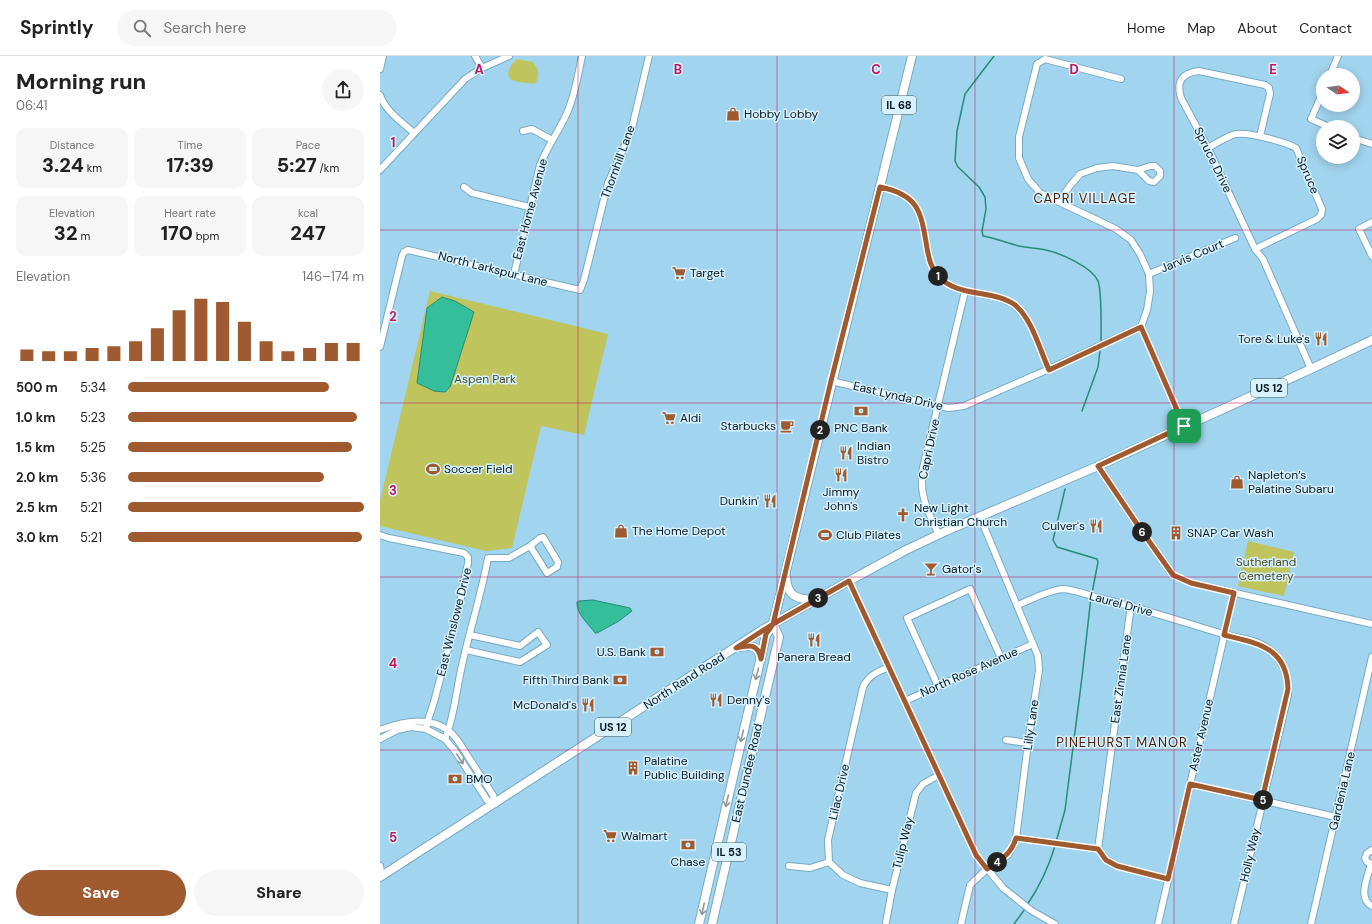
<!DOCTYPE html>
<meta charset="utf-8">
<style>
:root{--surface:#fff;--page:#f6f6f6;--text:#222;--muted:#767676;--line:#e0e0e0;--accent:#a05a2f}
body{margin:0;font-family:"DM Sans",sans-serif;background:var(--page);color:var(--text);height:100vh;display:flex;flex-direction:column;font-size:15px;white-space:nowrap}
*{box-sizing:border-box;margin:0}
p{font-size:13px;color:var(--muted)}
.icon{flex:none;width:22px;height:22px;fill:none;stroke:currentColor;stroke-width:2;stroke-linecap:round;stroke-linejoin:round}
.map{position:relative;flex:1;overflow:hidden}
.details{display:flex;flex-direction:column;background:var(--surface);width:380px}
.details>*{flex:none}
.needle{width:26px;rotate:103deg}
.fabs{position:absolute;left:936px;top:12px;display:grid;gap:8px}
.fabs a{display:grid;place-items:center;width:44px;height:44px;border-radius:50%;background:var(--surface);box-shadow:0 2px 10px #0003;font-size:20px}
.pin{position:absolute;display:grid;place-items:center;width:34px;height:34px;color:#fff;margin:-17px;border-radius:8px;box-shadow:0 2px 6px #0006}
.km{position:absolute;width:20px;height:20px;margin:-10px;border-radius:50%;background:#222;color:#fff;font-size:11px;line-height:20px;text-align:center}
.round{display:grid;place-items:center;flex:none;width:42px;height:42px;border-radius:21px;background:var(--page)}
.summary{display:flex;align-items:center;justify-content:space-between;height:68px;padding:0 16px}
h1{font-size:22px;font-weight:800;line-height:30px}
.figures{display:grid;grid-template-columns:repeat(3,1fr);gap:6px;height:68px;padding:4px 16px}
.figures div{display:grid;align-content:center;border-radius:10px;background:var(--page);text-align:center}
.figures b{font-size:20px;font-weight:800}
.figures small{font-size:11px;font-weight:400}
.figures p{font-size:11px}
.chart{height:112px;padding:8px 16px}
.chart p{display:flex;justify-content:space-between}
.chart svg{width:100%;height:72px;margin-top:4px;stroke:var(--accent);stroke-width:6}
.button{display:flex;gap:8px;margin-top:auto;padding:8px 16px}
.button a{flex:1;height:46px;border-radius:24px;background:var(--accent);color:#fff;font-size:16px;font-weight:800;line-height:46px;text-align:center}
.button a+a{background:var(--page);color:var(--text)}
ul{padding:0 16px;list-style:none;font-size:13px}
li{display:grid;grid-template-columns:64px 48px 1fr;align-items:center;height:30px}
li i{height:10px;border-radius:5px;background:var(--accent)}
header{display:flex;align-items:center;gap:24px;box-sizing:border-box;height:56px;padding:0 20px;background:var(--surface);border-bottom:1px solid var(--line)}
header strong{font-size:19px}
nav{display:flex;gap:22px;margin-inline-start:auto;font-size:14px}
.search{width:280px;height:36px;background:var(--page);display:flex;align-items:center;gap:10px;box-sizing:border-box;padding:0 14px;border-radius:22px;color:var(--muted);font-size:15px}
main{display:flex;flex:1;min-height:0}
.map>svg:first-child{display:block}
</style>
<header>
<strong>Sprintly</strong>
<div class="search"><svg class="icon" aria-label="search" viewBox="0 0 24 24"><circle cx="10" cy="10" r="6"/><path d="M15 15l6 6"/></svg>Search here</div>
<nav><a>Home</a><a>Map</a><a>About</a><a>Contact</a></nav>
</header>
<main>
<section class="details">
<div class="summary"><div><h1>Morning run</h1><p>06:41</p></div><a class="round"><svg class="icon" aria-label="share" viewBox="0 0 24 24"><path d="M12 15V3M7 8l5-5 5 5M5 13v7h14v-7"/></svg></a></div>
<div class="figures">
<div><p>Distance</p><b>3.24<small> km</small></b></div>
<div><p>Time</p><b>17:39</b></div>
<div><p>Pace</p><b>5:27<small> /km</small></b></div>
</div>
<div class="figures">
<div><p>Elevation</p><b>32<small> m</small></b></div>
<div><p>Heart rate</p><b>170<small> bpm</small></b></div>
<div><p>kcal</p><b>247</b></div>
</div>
<div class="chart"><p><span>Elevation</span>146–174 m</p>
<svg viewBox="0 0 160 44" preserveAspectRatio="none"><path d="M5 44V37M15 44V38M25 44V38M35 44V36M45 44V35M55 44V32M65 44V24M75 44V13M85 44V6M95 44V8M105 44V20M115 44V32M125 44V38M135 44V36M145 44V33M155 44V33"/></svg>
</div>
<ul>
<li><b>500 m</b>5:34<i style="width:85%"></i></li>
<li><b>1.0 km</b>5:23<i style="width:97%"></i></li>
<li><b>1.5 km</b>5:25<i style="width:95%"></i></li>
<li><b>2.0 km</b>5:36<i style="width:83%"></i></li>
<li><b>2.5 km</b>5:21<i style="width:100%"></i></li>
<li><b>3.0 km</b>5:21<i style="width:99%"></i></li>
</ul>
<div class="button"><a>Save</a><a>Share</a></div>
</section>
<div class="map">
<svg width="992" height="868" viewBox="0 0 992 868">
<rect width="100%" height="100%" fill="#a1d4ee"/>
<g fill="#c0c45d">
<path d="M137,3L153,6C159,14 160,20 155,28L138,26L130,23L128,17L131,9Z"/>
<path d="M50,235L228,278L204,379L161,370L132,492L106,495L0,470V445Z"/>
<path d="M868,485L914,496L904,540L858,530Z"/>
</g>
<g fill="#34bf9a" stroke="#268d76">
<path d="M62,241L75,245L94,256L73,322L70,331L65,336L54,335L37,327L47,252Z"/>
<path d="M213,544L250,552L252,555L239,565L217,577H215C209,568 196,558 197,546L199,545Z"/>
</g>
<g fill="none" stroke-linecap="round" stroke-linejoin="round">
<g stroke="#268d76" stroke-width="1.5">
<path d="M614,0L585,38L577,75L575,105L578,111L599,131L605,141L606,153L602,175L603,180C615,182 627,187 639,190C648,192 657,192 666,194C680,197 712,211 718,225C722,235 721,273 721,286"/>
<path d="M702,355L718,311L720,295"/>
<path d="M685,433L673,484L677,491L717,503L718,506L712,537"/>
<path d="M676,786L685,754L702,621L711,541"/>
<path d="M647,849C660,830 668,813 675,790"/>
<path d="M634,868L645,853"/>
</g>
<g stroke="#79aac3" stroke-width="8">
<g id="minor">
<path d="M95,0L102,12"/>
<path d="M0,13L3,0"/>
<path d="M950,19L958,0"/>
<path d="M741,23L665,3L657,8L639,81V102L648,123L660,137L736,173L751,184L760,198L769,218L770,236L767,254L761,271"/>
<path d="M943,36L931,63L949,71"/>
<path d="M0,39C5,55 22,66 34,77"/>
<path d="M143,75L152,73L172,84"/>
<path d="M880,80L890,38L889,32L885,29L819,15C802,17 796,25 801,42L828,92L875,193L883,203L931,313"/>
<path d="M973,82L992,88"/>
<path d="M828,92C835,88 849,79 856,78C868,76 906,86 916,92L942,153L941,159L937,163L875,193"/>
<path d="M770,110H775L780,115V120L774,126L769,125L758,114Z"/>
<path d="M0,114L85,23L102,12L129,0"/>
<path d="M84,131L92,137L149,151"/>
<path d="M500,131C539,139 541,157 547,192C549,203 551,212 558,220C578,242 612,233 634,249C652,263 660,293 669,313"/>
<path d="M679,146L689,131L700,118L717,112L733,110L758,114"/>
<path d="M992,166L979,173L992,200"/>
<path d="M134,218L160,109C167,91 179,75 187,57C195,39 198,19 202,0"/>
<path d="M769,218L855,182"/>
<path d="M761,271L804,370"/>
<path d="M0,291L22,200L24,196L28,194L200,234L204,224L228,127L251,76L269,0"/>
<path d="M451,325L558,350L569,352L584,350L669,313L761,271"/>
<path d="M718,410L759,471L793,519L811,527L992,568"/>
<path d="M0,479L9,482L84,497L88,501V507L79,551L54,646L49,661L46,673"/>
<path d="M559,479C548,456 540,441 542,416L585,235"/>
<path d="M469,525L596,799L623,832L652,855L675,868"/>
<path d="M638,549C650,544 671,533 684,533C694,534 709,539 719,542C761,552 802,566 843,578C857,582 876,583 889,593C903,604 909,621 908,639L854,868"/>
<path d="M86,594L140,606L167,589L158,576L140,590L90,579"/>
<path d="M509,611C497,616 489,619 483,631L448,784L449,806L463,819L480,827L512,834"/>
<path d="M558,630L527,562L590,533L621,602"/>
<path d="M525,645L653,588"/>
<path d="M0,674C21,666 49,659 69,675C78,682 83,693 89,702C97,714 105,727 113,739L115,748"/>
<path d="M0,683L17,674L31,671L46,673L65,683L75,695L107,744L115,748"/>
<path d="M65,683C74,662 76,636 81,614C89,576 101,540 108,502H129L150,490L167,517L177,511L178,506L163,481L160,482L150,490"/>
<path d="M626,684L648,687"/>
<path d="M810,728L956,761"/>
<path d="M636,782L718,793L726,804L737,810L788,823"/>
<path d="M718,793L751,549"/>
<path d="M992,794L987,797L985,802L987,806L992,808"/>
<path d="M991,808C988,820 977,843 992,850"/>
<path d="M0,810L2,820"/>
<path d="M409,810L430,812L449,806"/>
<path d="M506,866L512,834L536,737L543,728L559,719"/>
<path d="M581,868L590,829L607,813L628,799L633,790L636,782L648,687L659,614L658,600L600,461"/>
<path d="M778,868L854,537"/>
<path d="M931,868L992,601"/>
</g>
</g>
<g stroke="#79aac3" stroke-width="10">
<g id="major">
<path d="M406,521C407,540 416,543 434,544"/>
<path d="M359,591C371,589 378,589 381,603"/>
<path d="M0,821L382,574L469,525L526,494L566,475L718,410L931,313L992,284"/>
<path d="M319,868L386,579L393,568L532,0"/>
<path d="M332,868L399,581L393,568"/>
</g>
</g>
<use href="#minor" stroke="#fff" stroke-width="6"/>
<use href="#major" stroke="#fff" stroke-width="8"/>
</g>
<defs><path id="oneway-shaft" d="M-6 0H5M1.5-3L5.5 0L1.5 3" fill="none" stroke-width="1.6" stroke-linecap="round" stroke-linejoin="round"/></defs>
<g stroke="#8e989c">
<use href="#oneway-shaft" transform="translate(377 618) rotate(104)"/>
<use href="#oneway-shaft" transform="translate(362 680) rotate(104)"/>
<use href="#oneway-shaft" transform="translate(80 703) rotate(57)"/>
<use href="#oneway-shaft" transform="translate(347 745) rotate(103)"/>
<use href="#oneway-shaft" transform="translate(323 853) rotate(102)"/>
</g>
<g fill="none" stroke-linecap="round" stroke-linejoin="round">
<g stroke="#fff" stroke-width="8">
<path id="route" d="M804,370L761,271L669,314C660,294 652,263 635,249C613,233 578,242 558,220C551,212 549,203 547,192C541,157 540,139 500,131L451,325L393,568L356,592C369,589 378,587 381,603L386,578L393,568L469,525L596,799L607,813C621,803 631,799 636,782L718,793L726,804L737,810L788,823L810,728L882,744L908,633C907,591 877,587 844,579L854,537L811,527L793,519L759,471L718,410L804,370"/>
</g>
<use href="#route" stroke="#a05a2f" stroke-width="5"/>
</g>
<path fill="none" stroke="#c2185b" stroke-width="1" stroke-opacity="0.55" d="M198,0V868M397,0V868M595,0V868M794,0V868M0,174H992M0,347H992M0,521H992M0,694H992"/>
<defs>
<g id="shop-bare" transform="scale(1.08)"><path d="M-5-2.5h2.3a2.7 3.5 0 0 1 5.4 0H5L5.5 6h-11ZM-1.5-2.5h3a1.5 2.3 0 0 0-3 0Z" fill="#a05a2f" stroke="#d8f1fe" stroke-width="2.5" paint-order="stroke"/></g>
<g id="supermarket-bare" transform="scale(1.08)"><path d="M-6-5.5h2.5l.6 2H6L4.5 2H-2.5L-4.4-4H-6ZM-1.5 3.2a1.3 1.3 0 1 0 .1 0ZM3 3.2a1.3 1.3 0 1 0 .1 0Z" fill="#a05a2f" stroke="#d8f1fe" stroke-width="2.5" paint-order="stroke"/></g>
<g id="restaurant-bare" transform="scale(1.08)"><path d="M-5-6h1v4h1v-4h1v4h1v-4h1v5L-1.5 .5V6h-2V.5L-5-1ZM5-6V6H3V1.5H1.5Q1.5-4 5-6Z" fill="#a05a2f" stroke="#d8f1fe" stroke-width="2.5" paint-order="stroke"/></g>
<g id="bank-bare" transform="scale(1.08)"><path d="M-6-4H6V4H-6ZM0-2.3a2.3 2.3 0 1 0 0 4.6a2.3 2.3 0 1 0 0-4.6Z" fill="#a05a2f" stroke="#d8f1fe" stroke-width="2.5" paint-order="stroke"/></g>
<g id="cafe-bare" transform="scale(1.08)"><path d="M-5.5-4.5H6V0H3Q3 3.5 0 3.5H-2.5Q-5.5 3.5-5.5 0ZM3-3.2v2h1.7v-2ZM-6 4.5H4V6H-6Z" fill="#a05a2f" stroke="#d8f1fe" stroke-width="2.5" paint-order="stroke"/></g>
<g id="stadium-bare" transform="scale(1.08)"><path d="M0-5a6.5 5 0 1 0 0 10a6.5 5 0 1 0 0-10ZM-3.5-1.8h7v3.6h-7Z" fill="#a05a2f" stroke="#d8f1fe" stroke-width="2.5" paint-order="stroke"/></g>
<g id="church-bare" transform="scale(1.08)"><path d="M-1.2-6h2.4v3.5h3.3v2.4h-3.3V6h-2.4V-.1h-3.3v-2.4h3.3Z" fill="#a05a2f" stroke="#d8f1fe" stroke-width="2.5" paint-order="stroke"/></g>
<g id="building-bare" transform="scale(1.08)"><path d="M-4-6H4V6H1V3H-1V6H-4ZM-2.5-4.3h1.7v1.8h-1.7ZM.8-4.3h1.7v1.8H.8ZM-2.5-1h1.7V.8h-1.7ZM.8-1h1.7V.8H.8Z" fill="#a05a2f" stroke="#d8f1fe" stroke-width="2.5" paint-order="stroke"/></g>
<g id="bar-bare" transform="scale(1.08)"><path d="M-6-5H6L.8 .8V4.5H3.5V6h-7V4.5H-.8V.8Z" fill="#a05a2f" stroke="#d8f1fe" stroke-width="2.5" paint-order="stroke"/></g>
</defs>
<g fill-rule="evenodd">
<use href="#shop-bare" x="353" y="58"/>
<use href="#supermarket-bare" x="299" y="217"/>
<use href="#restaurant-bare" x="941" y="283"/>
<use href="#bank-bare" x="481" y="355"/>
<use href="#supermarket-bare" x="289" y="362"/>
<use href="#cafe-bare" x="407" y="370"/>
<use href="#restaurant-bare" x="466" y="397"/>
<use href="#stadium-bare" x="53" y="413"/>
<use href="#restaurant-bare" x="461" y="419"/>
<use href="#shop-bare" x="857" y="426"/>
<use href="#restaurant-bare" x="390" y="445"/>
<use href="#church-bare" x="523" y="459"/>
<use href="#restaurant-bare" x="716" y="470"/>
<use href="#shop-bare" x="241" y="475"/>
<use href="#building-bare" x="796" y="477"/>
<use href="#stadium-bare" x="445" y="479"/>
<use href="#bar-bare" x="551" y="513"/>
<use href="#restaurant-bare" x="434" y="584"/>
<use href="#bank-bare" x="277" y="596"/>
<use href="#bank-bare" x="240" y="624"/>
<use href="#restaurant-bare" x="336" y="644"/>
<use href="#restaurant-bare" x="208" y="649"/>
<use href="#building-bare" x="253" y="712"/>
<use href="#bank-bare" x="75" y="723"/>
<use href="#supermarket-bare" x="230" y="780"/>
<use href="#bank-bare" x="308" y="789"/>
</g>
<g text-anchor="middle" stroke-width="3" stroke-linejoin="round" paint-order="stroke">
<g fill="#d8f1fe" stroke="#445a64" stroke-width="1">
<rect x="502" y="40" width="34" height="18" rx="3"/>
<rect x="871" y="323" width="36" height="18" rx="3"/>
<rect x="215" y="662" width="36" height="18" rx="3"/>
<rect x="332" y="787" width="34" height="18" rx="3"/>
</g>
<g font-size="11" font-weight="bold" fill="#051922">
<text x="519" y="53">IL 68</text>
<text x="889" y="336">US 12</text>
<text x="233" y="675">US 12</text>
<text x="349" y="800">IL 53</text>
</g>
<g font-size="12" fill="#051922" stroke="#d8f1fe" text-anchor="start">
<text x="364" y="62">Hobby Lobby</text>
<text x="310" y="221">Target</text>
<text x="930" y="287" text-anchor="end">Tore &amp; Luke's</text>
<text x="300" y="366">Aldi</text>
<text x="396" y="374" text-anchor="end">Starbucks</text>
<text x="481" y="376" text-anchor="middle">PNC Bank</text>
<text x="477" y="394">Indian<tspan x="477" dy="14">Bistro</tspan></text>
<text x="64" y="417">Soccer Field</text>
<text x="868" y="423">Napleton’s<tspan x="868" dy="14">Palatine Subaru</tspan></text>
<text x="461" y="440" text-anchor="middle">Jimmy<tspan x="461" dy="14">John's</tspan></text>
<text x="379" y="449" text-anchor="end">Dunkin'</text>
<text x="534" y="456">New Light<tspan x="534" dy="14">Christian Church</tspan></text>
<text x="705" y="474" text-anchor="end">Culver's</text>
<text x="252" y="479">The Home Depot</text>
<text x="807" y="481">SNAP Car Wash</text>
<text x="456" y="483">Club Pilates</text>
<text x="562" y="517">Gator's</text>
<text x="266" y="600" text-anchor="end">U.S. Bank</text>
<text x="434" y="605" text-anchor="middle">Panera Bread</text>
<text x="229" y="628" text-anchor="end">Fifth Third Bank</text>
<text x="347" y="648">Denny's</text>
<text x="197" y="653" text-anchor="end">McDonald's</text>
<text x="264" y="709">Palatine<tspan x="264" dy="14">Public Building</tspan></text>
<text x="86" y="727">BMO</text>
<text x="241" y="784">Walmart</text>
<text x="308" y="810" text-anchor="middle">Chase</text>
</g>
<g font-size="12" fill="#051922" stroke="#d8f1fe">
<text transform="translate(833 104) rotate(64)" y="4">Spruce Drive</text>
<text transform="translate(238 106) rotate(-70)" y="4">Thornhill Lane</text>
<text transform="translate(928 119) rotate(67)" y="4">Spruce</text>
<text transform="translate(150 153) rotate(-75)" y="4">East Home Avenue</text>
<text transform="translate(812 200) rotate(-23)" y="4">Jarvis Court</text>
<text transform="translate(113 213) rotate(14)" y="4">North Larkspur Lane</text>
<text transform="translate(518 340) rotate(13)" y="4">East Lynda Drive</text>
<text transform="translate(549 393) rotate(-78)" y="4">Capri Drive</text>
<text transform="translate(741 548) rotate(15)" y="4">Laurel Drive</text>
<text transform="translate(74 566) rotate(-76)" y="4">East Winslowe Drive</text>
<text transform="translate(589 616) rotate(-24)" y="4">North Rose Avenue</text>
<text transform="translate(741 623) rotate(-82)" y="4">East Zinnia Lane</text>
<text transform="translate(304 625) rotate(-33)" y="4">North Rand Road</text>
<text transform="translate(651 669) rotate(-82)" y="4">Lilly Lane</text>
<text transform="translate(821 679) rotate(-77)" y="4">Aster Avenue</text>
<text transform="translate(367 717) rotate(-77)" y="4">East Dundee Road</text>
<text transform="translate(962 735) rotate(-77)" y="4">Gardenia Lane</text>
<text transform="translate(459 736) rotate(-77)" y="4">Lilac Drive</text>
<text transform="translate(523 787) rotate(-76)" y="4">Tulip Way</text>
<text transform="translate(870 799) rotate(-77)" y="4">Holly Way</text>
</g>
<g font-size="12" fill="#494a1f" stroke="#d8f1fe">
<text x="105" y="327">Aspen Park</text>
<text x="886" y="510">Sutherland<tspan x="886" dy="14">Cemetery</tspan></text>
</g>
<g font-size="13" letter-spacing="1" fill="#491c00" stroke="#d8f1fe">
<text x="705" y="147">CAPRI VILLAGE</text>
<text x="742" y="691">PINEHURST MANOR</text>
</g>
</g>
<g font-size="13" text-anchor="middle" font-weight="bold" fill="#c2185b" stroke="#d8f1fe" stroke-width="3" stroke-linejoin="round" paint-order="stroke">
<text x="99" y="18">A</text>
<text x="298" y="18">B</text>
<text x="496" y="18">C</text>
<text x="694" y="18">D</text>
<text x="893" y="18">E</text>
<text x="13" y="91">1</text>
<text x="13" y="265">2</text>
<text x="13" y="439">3</text>
<text x="13" y="612">4</text>
<text x="13" y="786">5</text>
</g>
</svg>
<div class="fabs">
<a><svg class="needle" viewBox="-14 -14 28 28"><path d="M0-13l5 13h-10z" fill="#e53935"/><path d="M0 13l5-13h-10z" fill="#767676"/></svg></a>
<a><svg class="icon" aria-label="layers" viewBox="0 0 24 24"><path d="M12 4l9 5-9 5-9-5zM3 14l9 5 9-5"/></svg></a>
</div>
<div class="pin" style="left:804px;top:370px;background:#1e9e55"><svg class="icon" aria-label="arrive" viewBox="0 0 24 24"><path d="M6 21V4h12l-3 4 3 4H6"/></svg></div>
<b class="km" style="left:558px;top:220px">1</b>
<b class="km" style="left:440px;top:374px">2</b>
<b class="km" style="left:438px;top:542px">3</b>
<b class="km" style="left:617px;top:806px">4</b>
<b class="km" style="left:883px;top:744px">5</b>
<b class="km" style="left:762px;top:476px">6</b>
</div>
</main>
